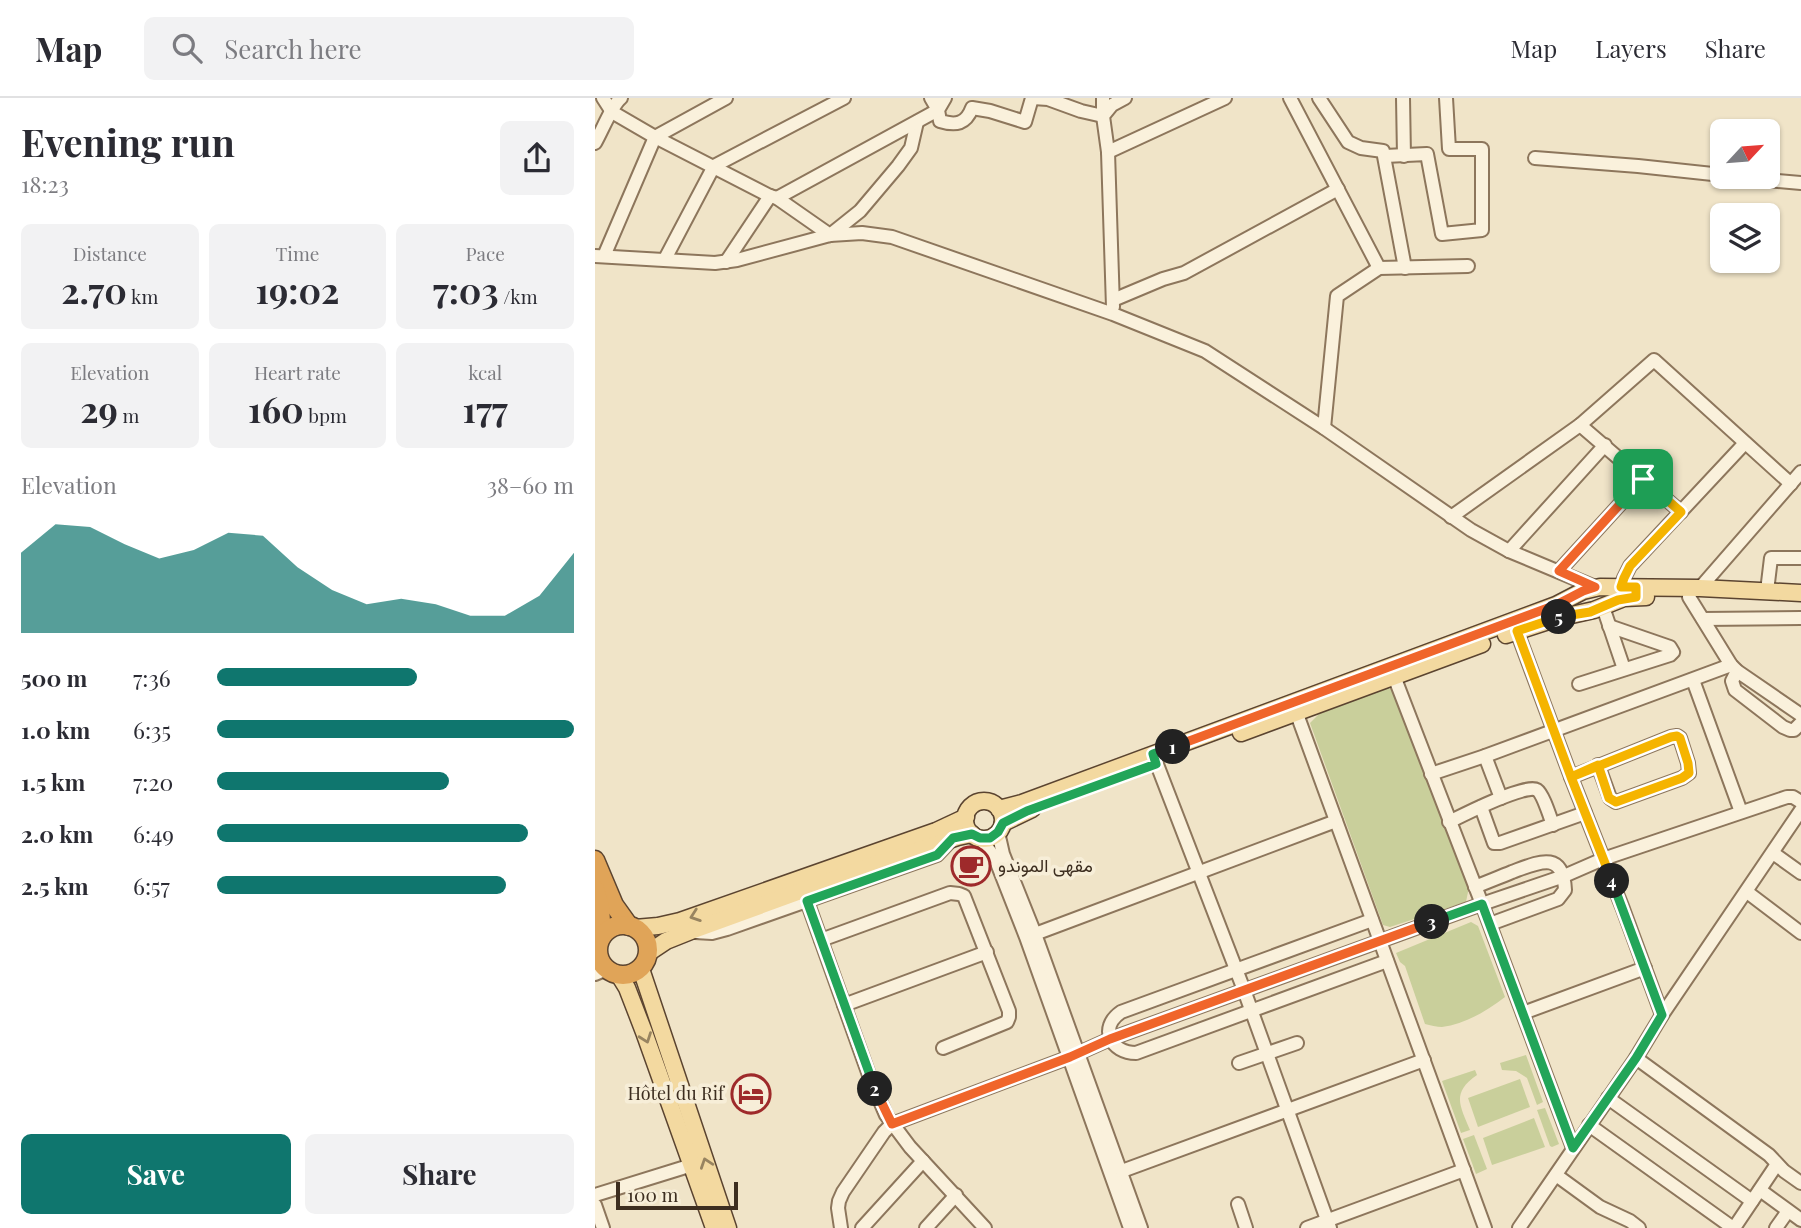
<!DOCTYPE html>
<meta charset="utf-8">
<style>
:root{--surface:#fff;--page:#f2f2f3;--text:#2b2b33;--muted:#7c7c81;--line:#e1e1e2;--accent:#0f766e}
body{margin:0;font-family:"Playfair Display",Vazirmatn,serif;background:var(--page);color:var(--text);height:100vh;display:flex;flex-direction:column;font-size:26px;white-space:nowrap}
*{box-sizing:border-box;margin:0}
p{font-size:23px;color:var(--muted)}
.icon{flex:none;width:38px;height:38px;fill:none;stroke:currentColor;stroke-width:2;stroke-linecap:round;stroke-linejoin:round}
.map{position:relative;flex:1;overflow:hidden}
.drawer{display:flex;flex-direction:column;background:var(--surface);width:595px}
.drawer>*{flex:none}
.needle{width:46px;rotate:64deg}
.controls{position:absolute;left:1115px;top:21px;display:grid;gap:14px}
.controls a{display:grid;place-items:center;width:70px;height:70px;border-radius:10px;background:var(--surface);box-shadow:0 2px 5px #0004;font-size:35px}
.scale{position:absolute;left:21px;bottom:18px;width:122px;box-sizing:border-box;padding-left:7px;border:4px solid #3d2e20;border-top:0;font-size:19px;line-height:24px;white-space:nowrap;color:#3d2e20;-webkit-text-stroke:5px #f7eed8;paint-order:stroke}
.pin{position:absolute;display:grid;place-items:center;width:60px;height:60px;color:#fff;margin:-30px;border-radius:14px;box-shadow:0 4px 10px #0006}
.km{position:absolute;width:35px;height:35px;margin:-18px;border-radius:50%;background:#222;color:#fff;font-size:19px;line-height:35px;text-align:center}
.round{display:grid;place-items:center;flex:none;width:74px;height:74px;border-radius:10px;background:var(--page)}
.overview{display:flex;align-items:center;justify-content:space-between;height:119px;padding:0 21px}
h1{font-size:38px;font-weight:700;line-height:52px}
.figures{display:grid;grid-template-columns:repeat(3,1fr);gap:10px;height:119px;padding:7px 21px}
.figures div{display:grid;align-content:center;border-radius:10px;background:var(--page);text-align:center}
.figures b{font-size:35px;font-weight:700}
.figures small{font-size:19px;font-weight:400}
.figures p{font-size:19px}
.chart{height:196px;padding:14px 21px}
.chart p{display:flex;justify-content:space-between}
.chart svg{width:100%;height:126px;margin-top:7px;fill:var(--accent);opacity:.7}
.button{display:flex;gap:14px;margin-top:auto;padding:14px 21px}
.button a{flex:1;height:80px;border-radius:10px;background:var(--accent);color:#fff;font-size:28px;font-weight:700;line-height:80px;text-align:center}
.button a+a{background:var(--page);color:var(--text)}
ul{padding:0 21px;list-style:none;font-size:23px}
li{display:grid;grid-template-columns:112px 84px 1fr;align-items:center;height:52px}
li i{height:18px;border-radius:9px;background:var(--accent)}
header{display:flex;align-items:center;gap:42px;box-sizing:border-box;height:98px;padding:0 35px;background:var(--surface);border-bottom:2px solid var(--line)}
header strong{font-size:33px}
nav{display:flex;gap:38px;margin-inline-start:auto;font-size:24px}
.search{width:490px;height:63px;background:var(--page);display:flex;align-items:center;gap:18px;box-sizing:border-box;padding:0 24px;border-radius:10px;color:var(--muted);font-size:26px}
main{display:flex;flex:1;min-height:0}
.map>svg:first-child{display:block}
</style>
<header>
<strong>Map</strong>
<div class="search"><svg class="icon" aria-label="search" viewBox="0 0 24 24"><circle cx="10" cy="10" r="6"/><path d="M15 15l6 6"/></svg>Search here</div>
<nav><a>Map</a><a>Layers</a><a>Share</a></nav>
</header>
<main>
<section class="drawer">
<div class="overview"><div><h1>Evening run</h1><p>18:23</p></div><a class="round"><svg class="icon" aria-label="share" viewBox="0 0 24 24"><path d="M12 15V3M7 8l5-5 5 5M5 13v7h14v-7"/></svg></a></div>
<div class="figures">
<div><p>Distance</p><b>2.70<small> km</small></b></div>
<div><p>Time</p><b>19:02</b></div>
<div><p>Pace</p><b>7:03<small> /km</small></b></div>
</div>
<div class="figures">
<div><p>Elevation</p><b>29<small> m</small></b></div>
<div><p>Heart rate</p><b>160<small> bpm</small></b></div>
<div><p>kcal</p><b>177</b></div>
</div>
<div class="chart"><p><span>Elevation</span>38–60 m</p>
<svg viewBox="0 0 160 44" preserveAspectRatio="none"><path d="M0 44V16L10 6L20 7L30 13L40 18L50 15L60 9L70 10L80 21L90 29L100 34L110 32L120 34L130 38L140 38L150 31L160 16V44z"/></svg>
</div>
<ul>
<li><b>500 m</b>7:36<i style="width:56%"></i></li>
<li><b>1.0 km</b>6:35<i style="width:100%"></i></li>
<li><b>1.5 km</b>7:20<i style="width:65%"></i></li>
<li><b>2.0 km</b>6:49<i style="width:87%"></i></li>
<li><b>2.5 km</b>6:57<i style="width:81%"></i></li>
</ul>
<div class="button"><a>Save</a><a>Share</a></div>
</section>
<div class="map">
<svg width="1206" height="1130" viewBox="0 0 1206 1130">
<rect width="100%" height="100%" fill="#f0e4c8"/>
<g fill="#c9cf9b">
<path d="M793,590L802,594L874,789L871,804L795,829L788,827L715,625L724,616Z"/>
<path d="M876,824L883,828L910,899C892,913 870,926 847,929C842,929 835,927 830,926L810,868L805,864L801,855Z"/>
<path d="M931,957L948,1004L942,1007L932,980L921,973L907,972L905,965Z"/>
<path d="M880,972L882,977C856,995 865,1007 875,1032L866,1035L847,983Z"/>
<path d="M925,981L935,1009L883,1029L873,1000Z"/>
<path d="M950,1010L964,1046L957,1049L955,1048L942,1012Z"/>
<path d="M939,1020L950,1049L897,1067L888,1040Z"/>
<path d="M879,1037L892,1071L881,1076L868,1041Z"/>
</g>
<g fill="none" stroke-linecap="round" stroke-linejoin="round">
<g stroke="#8d765c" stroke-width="16">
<g id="minor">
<path d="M8,0L17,14L60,39L175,98L182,100L235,137L265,113L303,68L316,50L322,24"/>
<path d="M350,0L343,12L345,23C361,28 371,26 377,10L395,13L430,24L437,0"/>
<path d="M438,0L453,1L486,13L508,18V0"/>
<path d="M695,0L784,170"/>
<path d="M724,0L753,44L766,50L788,53L810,170"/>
<path d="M808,0L809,58"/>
<path d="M0,45C7,33 17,7 26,0"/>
<path d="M513,54L630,0"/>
<path d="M790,58L832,56L847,136L887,132V51H854L851,0"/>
<path d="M940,60L1043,68L1127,77"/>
<path d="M1139,79L1206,85"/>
<path d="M182,100L343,12L336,0"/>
<path d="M0,158L120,165L142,162L235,137L267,135L297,139L518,216L610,253L729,330L876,432L914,453L1000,489"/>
<path d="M9,158L60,39L131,0"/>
<path d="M70,161L119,68L249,0"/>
<path d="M131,164L175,98"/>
<path d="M518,202L568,181L589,175L743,91"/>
<path d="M518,209L513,54L508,18L517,7L530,0"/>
<path d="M985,327L1086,414"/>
<path d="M729,330L742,198L784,170L873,168"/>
<path d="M856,419L985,327L1059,262L1196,386"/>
<path d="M914,453L1010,347"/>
<path d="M964,473L1048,381"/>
<path d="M1026,489L1029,480L1035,468L1150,345"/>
<path d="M1105,490L1206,374"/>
<path d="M1172,493L1176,460H1206"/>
<path d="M1094,499L1136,567L1142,573L1206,617"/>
<path d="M1008,509L1029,571"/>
<path d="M1108,521L1206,520"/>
<path d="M920,528L976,679L1028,811L1067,917"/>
<path d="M797,573L887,806L978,1050"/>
<path d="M1142,573L1137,583L1140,592L1188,629L1195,632H1199L1206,625"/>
<path d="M1098,582L1146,714"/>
<path d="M984,586L1075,557L1078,554L1075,549L1072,548L1014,528"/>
<path d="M699,608L890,1130"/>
<path d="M558,656L649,892L735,1130"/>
<path d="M890,658L906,700"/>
<path d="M836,676L890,658L1136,567"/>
<path d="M976,679L1076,639L1082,638L1085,640L1093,665L1094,675L1087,680L1021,704L1015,700L1003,667"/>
<path d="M886,709L899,745H905L990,715"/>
<path d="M854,724C868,717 931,685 942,692C948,696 955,719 958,727"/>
<path d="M403,734L408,756L440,836L546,1130"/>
<path d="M385,740L400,760L431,839L535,1130"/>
<path d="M1178,755L1206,775"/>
<path d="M880,789C892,784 905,779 917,774C944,764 968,752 970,792L963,801L895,826"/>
<path d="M1152,794L1206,835"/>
<path d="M212,803L274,977L291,1017L315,1049L390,1130"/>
<path d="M777,822L526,914C503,930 516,955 541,955L792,863"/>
<path d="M100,834L117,835L132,831L342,757L358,740"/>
<path d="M440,836L741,723"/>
<path d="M226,842L355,795L364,796L369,798L414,913V919L412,924L348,950"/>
<path d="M0,857L3,855"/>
<path d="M0,876L12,871"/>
<path d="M249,907L392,854"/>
<path d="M928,915L1050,870"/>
<path d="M1041,960L1174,1057L1189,1073L1206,1085"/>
<path d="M644,965L702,945"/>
<path d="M1013,1000L1157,1103"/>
<path d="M994,1027L1138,1130"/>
<path d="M527,1073L829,962"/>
<path d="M961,1077L1005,1109L1035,1123L1044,1130"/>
<path d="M1165,1092L1206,1122"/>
<path d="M0,1097L97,1067"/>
<path d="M643,1106L651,1130"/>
<path d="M0,1107L8,1130"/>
<path d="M246,1130L243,1110L244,1103L248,1094L289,1034L297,1026L475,959L515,941L887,806L969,778L1008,761L1192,699H1198L1206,704"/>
<path d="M267,1130L328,1063"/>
<path d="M331,1130L361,1097"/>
<path d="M712,1130L869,1072"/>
<path d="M924,1130L1041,960L1067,917L1206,712"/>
<path d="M1139,1130L1182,1066"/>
<path d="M1181,1130L1193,1113"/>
</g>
</g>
<g stroke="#5b4430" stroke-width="19">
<g id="major">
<path d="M911,537L963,520L999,512L1029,500L1051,499"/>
<path d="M646,635L887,546"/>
<circle cx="389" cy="722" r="19"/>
<path d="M404,711L427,705L961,507L988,493L1005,489L1105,490L1206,495"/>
<path d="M408,725L437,711"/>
<path d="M40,830L63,828L85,823L341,733L371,719"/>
<path d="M53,855L71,843L96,833L266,771L363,739L377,736"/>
<path d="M46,871L133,1130"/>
<path d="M24,877L32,890L49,934L119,1130"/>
</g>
</g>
<g stroke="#5b4430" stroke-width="21">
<g id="highway">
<path d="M0,762L19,807L34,828"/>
<path d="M0,791L5,809L7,838"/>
<circle cx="28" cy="852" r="25"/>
</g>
</g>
<use href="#minor" stroke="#faf1dc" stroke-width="12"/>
<use href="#major" stroke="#f3d9a0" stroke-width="16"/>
<use href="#highway" stroke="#e0a458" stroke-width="18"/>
</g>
<defs><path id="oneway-chevron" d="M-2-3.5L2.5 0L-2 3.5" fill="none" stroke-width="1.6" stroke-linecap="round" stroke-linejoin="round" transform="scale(1.75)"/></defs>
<g stroke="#988460">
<use href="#oneway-chevron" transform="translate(100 818) rotate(161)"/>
<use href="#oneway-chevron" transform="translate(51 940) rotate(70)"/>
<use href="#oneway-chevron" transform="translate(111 1065) rotate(-109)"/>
</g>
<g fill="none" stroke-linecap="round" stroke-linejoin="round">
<g stroke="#fff" stroke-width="14">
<path id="split-1" d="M578,649L961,507L988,493L1000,489L964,473L1048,381"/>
</g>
<g stroke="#fff" stroke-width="14">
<path id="split-2" d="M280,991L212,803L342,757L358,740L363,739L377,736L385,740H395L403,734L408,725L432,713L561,666L558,656L578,649"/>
</g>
<g stroke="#fff" stroke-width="14">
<path id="split-3" d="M280,991L297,1026L475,959L515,941L837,824"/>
</g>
<g stroke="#fff" stroke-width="14">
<path id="split-4" d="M837,824L887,806L978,1050L1041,960L1067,917L1017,783"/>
</g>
<g stroke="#fff" stroke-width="14">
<path id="split-5" d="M964,519L922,533L976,679L1076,639L1082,638L1085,640L1093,665L1094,675L1087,680L1021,704L1014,700L1003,667L976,679L1017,783"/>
</g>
<g stroke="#fff" stroke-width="14">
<path id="split-6" d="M964,519L995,514L1023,502L1041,499V489H1026L1029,480L1035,468L1086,414L1048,381"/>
</g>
<use href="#split-1" stroke="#f0652b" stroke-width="9"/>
<use href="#split-2" stroke="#22a559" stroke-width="9"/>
<use href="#split-3" stroke="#f0652b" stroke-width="9"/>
<use href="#split-4" stroke="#22a559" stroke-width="9"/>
<use href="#split-5" stroke="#f5b400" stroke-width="9"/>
<use href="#split-6" stroke="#f5b400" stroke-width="9"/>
</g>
<defs>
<g id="cafe-ring" transform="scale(2.0125)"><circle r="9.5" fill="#f7eed8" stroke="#9e2a2b" stroke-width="1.5"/><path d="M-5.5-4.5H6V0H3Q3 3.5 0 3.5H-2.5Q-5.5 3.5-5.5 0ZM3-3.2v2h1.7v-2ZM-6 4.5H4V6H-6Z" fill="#9e2a2b"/></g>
<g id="hotel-ring" transform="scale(2.0125)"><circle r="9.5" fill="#f7eed8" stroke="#9e2a2b" stroke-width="1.5"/><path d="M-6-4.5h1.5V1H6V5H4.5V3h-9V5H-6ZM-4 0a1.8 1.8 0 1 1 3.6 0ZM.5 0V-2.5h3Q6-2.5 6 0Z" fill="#9e2a2b"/></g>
</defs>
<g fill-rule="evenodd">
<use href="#cafe-ring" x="376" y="768"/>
<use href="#hotel-ring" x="156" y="996"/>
</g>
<g text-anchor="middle" stroke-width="7" stroke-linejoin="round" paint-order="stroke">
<g font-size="18" fill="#3d2e20" stroke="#f7eed8" text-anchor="start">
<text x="403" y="774">مقهى الموندو</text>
<text x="129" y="1002" text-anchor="end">Hôtel du Rif</text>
</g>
</g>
</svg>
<div class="controls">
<a><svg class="needle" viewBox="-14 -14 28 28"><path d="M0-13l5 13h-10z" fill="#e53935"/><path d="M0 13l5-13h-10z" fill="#7c7c81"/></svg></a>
<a><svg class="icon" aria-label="layers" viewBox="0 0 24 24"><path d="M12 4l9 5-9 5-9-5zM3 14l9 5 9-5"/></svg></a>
</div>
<div class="scale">100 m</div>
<div class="pin" style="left:1048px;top:381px;background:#1e9e55"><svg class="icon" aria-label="arrive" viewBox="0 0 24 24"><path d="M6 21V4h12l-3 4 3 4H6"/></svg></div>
<b class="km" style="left:578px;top:649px">1</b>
<b class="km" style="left:280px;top:991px">2</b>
<b class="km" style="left:837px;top:824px">3</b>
<b class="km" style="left:1017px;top:783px">4</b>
<b class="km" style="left:964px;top:519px">5</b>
</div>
</main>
